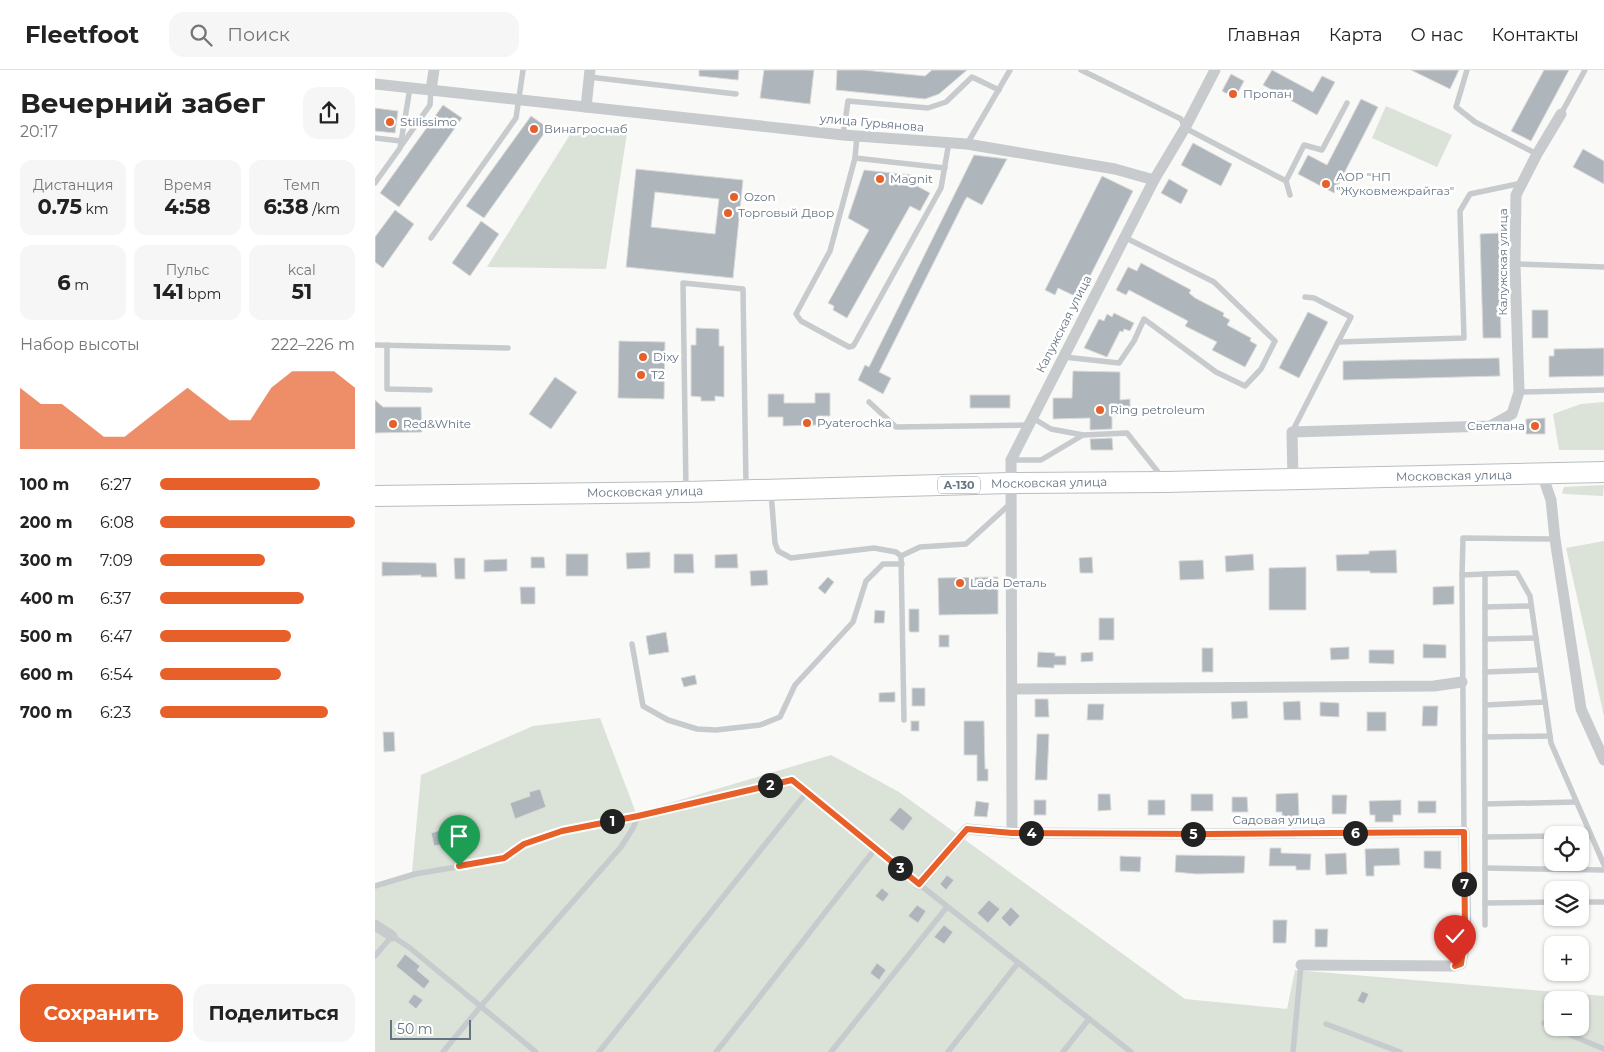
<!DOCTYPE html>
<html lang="ru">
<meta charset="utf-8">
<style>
:root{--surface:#fff;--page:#f6f6f6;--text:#222;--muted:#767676;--line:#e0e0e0;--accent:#e75f29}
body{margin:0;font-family:Montserrat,sans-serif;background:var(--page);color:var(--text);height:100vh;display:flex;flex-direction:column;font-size:19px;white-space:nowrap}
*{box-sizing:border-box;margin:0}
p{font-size:16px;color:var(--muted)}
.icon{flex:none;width:28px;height:28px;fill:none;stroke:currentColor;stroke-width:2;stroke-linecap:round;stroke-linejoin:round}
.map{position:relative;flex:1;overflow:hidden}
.sheet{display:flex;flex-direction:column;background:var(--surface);width:375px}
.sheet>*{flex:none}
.buttons{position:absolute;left:1169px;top:756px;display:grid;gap:10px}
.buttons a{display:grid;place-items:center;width:45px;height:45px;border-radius:10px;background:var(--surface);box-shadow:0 1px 4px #0004;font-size:25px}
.scale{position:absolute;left:15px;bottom:12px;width:81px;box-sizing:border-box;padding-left:5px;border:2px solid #647483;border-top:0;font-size:14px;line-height:18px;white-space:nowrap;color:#647483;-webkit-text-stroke:4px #fff;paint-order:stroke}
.pin{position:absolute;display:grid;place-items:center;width:42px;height:42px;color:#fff;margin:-51px -21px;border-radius:50% 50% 50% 0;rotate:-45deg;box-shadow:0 0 5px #0007}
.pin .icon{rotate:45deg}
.km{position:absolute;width:25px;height:25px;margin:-12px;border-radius:50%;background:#222;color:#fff;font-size:14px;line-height:25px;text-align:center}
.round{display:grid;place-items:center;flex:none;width:52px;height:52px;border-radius:15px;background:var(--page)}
.head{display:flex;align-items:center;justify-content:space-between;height:85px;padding:0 20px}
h1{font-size:28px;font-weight:700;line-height:38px}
.metrics{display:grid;grid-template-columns:repeat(3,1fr);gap:8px;height:85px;padding:5px 20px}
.metrics div{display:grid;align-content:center;border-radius:12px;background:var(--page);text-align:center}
.metrics b{font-size:21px;font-weight:700}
.metrics small{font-size:14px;font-weight:400}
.metrics p{font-size:14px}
.chart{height:140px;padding:10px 20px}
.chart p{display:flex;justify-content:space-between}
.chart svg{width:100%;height:90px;margin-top:5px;fill:var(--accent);opacity:.7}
.primary-button{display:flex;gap:10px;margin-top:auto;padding:10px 20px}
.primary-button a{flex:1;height:58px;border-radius:15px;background:var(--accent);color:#fff;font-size:20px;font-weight:700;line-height:58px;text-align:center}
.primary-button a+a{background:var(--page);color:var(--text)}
ul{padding:0 20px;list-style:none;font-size:16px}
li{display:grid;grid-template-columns:80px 60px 1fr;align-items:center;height:38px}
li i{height:12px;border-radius:6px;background:var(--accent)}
header{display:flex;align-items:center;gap:30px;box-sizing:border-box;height:70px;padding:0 25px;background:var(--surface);border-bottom:1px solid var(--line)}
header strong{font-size:24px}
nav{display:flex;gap:28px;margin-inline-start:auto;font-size:18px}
.search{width:350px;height:45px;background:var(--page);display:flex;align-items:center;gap:12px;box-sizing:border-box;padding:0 18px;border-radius:15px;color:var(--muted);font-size:19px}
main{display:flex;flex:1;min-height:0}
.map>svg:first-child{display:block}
</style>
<header>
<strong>Fleetfoot</strong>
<div class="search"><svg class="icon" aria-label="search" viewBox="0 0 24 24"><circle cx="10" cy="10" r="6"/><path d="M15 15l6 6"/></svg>Поиск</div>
<nav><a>Главная</a><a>Карта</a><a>О нас</a><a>Контакты</a></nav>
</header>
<main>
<section class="sheet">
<div class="head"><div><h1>Вечерний забег</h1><p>20:17</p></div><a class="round"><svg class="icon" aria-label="share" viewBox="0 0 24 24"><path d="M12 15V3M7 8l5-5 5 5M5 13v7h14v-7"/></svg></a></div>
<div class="metrics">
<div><p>Дистанция</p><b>0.75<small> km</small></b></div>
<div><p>Время</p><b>4:58</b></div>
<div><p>Темп</p><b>6:38<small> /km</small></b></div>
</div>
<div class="metrics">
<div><b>6<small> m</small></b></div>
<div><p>Пульс</p><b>141<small> bpm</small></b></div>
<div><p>kcal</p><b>51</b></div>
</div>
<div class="chart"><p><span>Набор высоты</span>222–226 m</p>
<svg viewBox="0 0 160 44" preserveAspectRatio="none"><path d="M0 44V14L10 22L20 22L30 30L40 38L50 38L60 30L70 22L80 14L90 22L100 30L110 30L120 14L130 6L140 6L150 6L160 14V44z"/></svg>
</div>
<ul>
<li><b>100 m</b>6:27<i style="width:82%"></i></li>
<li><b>200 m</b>6:08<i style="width:100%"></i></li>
<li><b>300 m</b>7:09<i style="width:54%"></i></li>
<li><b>400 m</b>6:37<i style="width:74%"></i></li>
<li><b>500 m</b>6:47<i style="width:67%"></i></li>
<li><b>600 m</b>6:54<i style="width:62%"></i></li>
<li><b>700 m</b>6:23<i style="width:86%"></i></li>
</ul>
<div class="primary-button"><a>Сохранить</a><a>Поделиться</a></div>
</section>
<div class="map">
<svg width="1229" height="982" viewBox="0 0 1229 982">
<rect width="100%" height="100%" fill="#f9f9f7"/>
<g fill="#dbe2d8" fill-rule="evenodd">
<path d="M1011,36L1077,65L1062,97L997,68Z"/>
<path d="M201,55L252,63L231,199L112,197Z"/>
<path d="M1229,332V380H1184L1178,344L1206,334Z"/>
<path d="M1229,415L1228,426L1190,424L1187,423L1189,417Z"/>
<path d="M1229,471V646L1191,478Z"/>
<path d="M225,648L261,743L456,685L524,722L810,929L912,939L920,900L1229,926V982H0V813L37,802L46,705L158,656ZM1178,930H1205V958H1178Z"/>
</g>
<g fill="#aeb6bc" stroke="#dbdbd9" fill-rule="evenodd">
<path d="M324,0H364L363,10L324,6Z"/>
<path d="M389,0H439L435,34L385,28Z"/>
<path d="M462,0H489L550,6L557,0H592L564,24L550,29L461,20Z"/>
<path d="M897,0L938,22L947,6L960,12L942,45L888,15Z"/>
<path d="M1036,0H1084L1075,19Z"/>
<path d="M1169,0H1194L1156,71L1136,61Z"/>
<path d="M856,4L869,11L860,28L847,21Z"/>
<path d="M986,29L1003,37L959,123L923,104L933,85L952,95Z"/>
<path d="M68,35L87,48L24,137L5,123Z"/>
<path d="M0,38L23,41L20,63L0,61Z"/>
<path d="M156,46L173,58L109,148L91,136Z"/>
<path d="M818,73L857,94L846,116L806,95Z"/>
<path d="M1208,79L1229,91V114L1198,97Z"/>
<path d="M599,85L632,89L607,135L592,127L590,130L504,302L516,308L508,324L483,310L490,295L494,297Z"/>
<path d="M261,99L368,110L358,208L251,197ZM280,122L344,129L340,164L276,157Z"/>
<path d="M489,100L537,105L544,109L540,115L555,123L545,141L535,136L472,248L458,240L459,236L453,233L494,160L473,148Z"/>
<path d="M727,106L758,121L704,228L683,218L680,225L670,220Z"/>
<path d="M794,109L813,120L806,134L786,123Z"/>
<path d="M20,140L39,154L8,198L0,192V167Z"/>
<path d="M106,151L124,164L95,206L77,193Z"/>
<path d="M1124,163L1126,268H1108L1105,164Z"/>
<path d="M766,193L816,220L814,223L820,228L849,243L848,246L855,250L852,255L876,268L875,271L882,275L870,297L837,280L842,272L810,256L813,251L754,220L751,225L741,220L753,197L762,201Z"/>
<rect x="1157" y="240" width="16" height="28"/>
<path d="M933,242L953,252L924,308L904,298Z"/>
<path d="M739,243L759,253L755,261L749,259L748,262L745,261L732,287L709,278L724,249L729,251L732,244L737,247Z"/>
<path d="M321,258L344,259V276H349V327L340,326V331H326V327L316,326V275H321Z"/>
<path d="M244,271L290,272L289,329L243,328Z"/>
<path d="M1229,278V306L1174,307V286H1179V279Z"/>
<path d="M1124,288L1125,306L968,310V291Z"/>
<path d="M698,301L745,302V330L755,329V345L737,346V359L715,360V348L678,349V328H697Z"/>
<path d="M180,307L202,322L176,359L154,344Z"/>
<path d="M440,323H455V346H442V355L408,356V347H393V324H409V333H440Z"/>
<rect x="595" y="325" width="40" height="13"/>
<path d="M0,330L8,337H46L47,362L0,363Z"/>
<path d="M1170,348V364H1151V349Z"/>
<path d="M737,368L738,380H716L715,369Z"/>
<path d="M1021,480L1022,503H995V501H962L961,485L994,484V481Z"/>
<path d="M275,482V498L252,499L251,483Z"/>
<rect x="191" y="484" width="22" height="22"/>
<path d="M299,484H318L319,503H299Z"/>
<path d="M362,484L363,498H340V485Z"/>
<path d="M878,484L879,500L851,502L850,486Z"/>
<path d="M156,487H169L170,498H156Z"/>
<path d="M717,487L718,503H705L704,488Z"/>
<path d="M79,488H90V509H80Z"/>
<path d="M132,489V501L109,502V490Z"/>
<path d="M828,490L829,509L805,510L804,491Z"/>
<path d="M7,492L61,493L62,507H46V505L7,506Z"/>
<path d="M931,497V540H894V498Z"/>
<path d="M392,500L393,515L376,516L375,501Z"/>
<path d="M453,507L459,512L450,524L443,518Z"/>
<path d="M623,507V544L564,545L563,508Z"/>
<path d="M1079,516V534L1058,535V517Z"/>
<path d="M145,517H160V534H146Z"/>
<path d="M534,539H544V562H535L534,560Z"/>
<path d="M500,540L510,541L509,553H499Z"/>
<rect x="724" y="548" width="15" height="22"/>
<path d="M291,562L294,582L274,585L271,566Z"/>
<rect x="564" y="565" width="10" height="12"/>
<path d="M1048,574L1071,575V588H1048Z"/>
<path d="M974,577V589L956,590L955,578Z"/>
<rect x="827" y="578" width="11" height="24"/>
<path d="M994,580H1019V594L994,593Z"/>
<path d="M663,582L680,583V586H691V595H679V598L662,597Z"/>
<path d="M718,582V591L706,592V583Z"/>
<path d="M320,605L322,614L309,617L306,608Z"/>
<rect x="537" y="618" width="13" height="18"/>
<path d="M520,622V632H504V623Z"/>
<path d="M660,629H673L674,647H660Z"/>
<path d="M872,631L873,648L857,649L856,632Z"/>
<path d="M925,631L926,650H909L908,632Z"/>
<path d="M945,632L964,633V647L945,646Z"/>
<path d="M713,634H729L728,650H712Z"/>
<path d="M1048,636H1063L1062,656H1047Z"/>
<rect x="992" y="642" width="19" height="19"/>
<rect x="536" y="651" width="8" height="10"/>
<path d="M589,651H609L610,699H613V711H602V685H589Z"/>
<path d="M8,662H19L20,681L9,682Z"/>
<path d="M662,664H674L672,710H660Z"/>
<path d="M165,719L171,737L140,749L135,733L155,726L154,722Z"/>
<path d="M923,723L924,747H907V742H901V724Z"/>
<path d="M723,724H735L736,740L723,741Z"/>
<rect x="816" y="724" width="22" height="17"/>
<path d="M957,725H972L971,744H957Z"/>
<path d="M857,727H872L873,742H857Z"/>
<rect x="659" y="730" width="12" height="15"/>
<rect x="773" y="730" width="17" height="15"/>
<path d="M1026,730V745H1018V752H1000V745H995L994,731Z"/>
<path d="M601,731L614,733L612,747L599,746Z"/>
<rect x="1043" y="731" width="18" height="12"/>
<path d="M525,737L538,748L528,761L514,750Z"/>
<path d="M66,760L69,774L59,776L56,763Z"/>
<path d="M895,778H906V783L936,784L935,800H921V796H894Z"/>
<path d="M1024,778L1025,795L999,796V806H991L990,779Z"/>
<path d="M1049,781H1066V799L1049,798Z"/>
<path d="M971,783L972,804L951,805L950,784Z"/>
<path d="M801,785L870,786L869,803L821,804L800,802Z"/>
<path d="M745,786L766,787L765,802L745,801Z"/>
<path d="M572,805L579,810L571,820L565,814Z"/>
<path d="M507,818L514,824L508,832L500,826Z"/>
<path d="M614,830L625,839L613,853L602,843Z"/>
<path d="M542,835L551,841L543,853L533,846Z"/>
<path d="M636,837L645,846L635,857L626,848Z"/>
<path d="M898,850H912L911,873H898Z"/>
<path d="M569,855L578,862L569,874L559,867Z"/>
<path d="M940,859H953L952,877H940Z"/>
<path d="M30,884L45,896L42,900L55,911L49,919L21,896Z"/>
<path d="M502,893L511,900L504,910L495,903Z"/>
<path d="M987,921L994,924L989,934L982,931Z"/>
<path d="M39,924L48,930L41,939L33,932Z"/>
</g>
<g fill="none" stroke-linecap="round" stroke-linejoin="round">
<g stroke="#babdc0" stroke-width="22">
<path id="trunk" d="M0,426L311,422L635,413L791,412L1229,402"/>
</g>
<g stroke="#c7cbce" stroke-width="5.5">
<path d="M706,0L806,49L810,58L911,111L929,75L947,80L972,33"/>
<path d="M1092,0L1081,37L1100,52L1162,84"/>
<path d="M214,7L361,24"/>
<path d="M1186,44L1210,0"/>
<path d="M468,65L473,31L553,38L571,32L597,7L624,20"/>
<path d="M482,66L480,88L455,181L421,244L426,251L474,277L478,276L480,273L566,118L574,72"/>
<path d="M0,68L26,71"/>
<path d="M592,74L635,0"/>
<path d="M26,76L55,35L56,20"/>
<path d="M480,88L570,98"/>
<path d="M911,111L915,125"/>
<path d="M0,113L25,78L35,18"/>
<path d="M56,168L141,48L148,0"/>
<path d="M1140,194L1229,197"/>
<path d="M930,227L939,228L976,247L963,272"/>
<path d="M0,275L133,278"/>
<path d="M12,275V319L55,320"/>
<path d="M689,287L744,293L759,271L769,249L841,302L870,316L886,299L900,271L839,212L749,167"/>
<path d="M1144,322L1229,320"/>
<path d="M494,332L521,357L653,355"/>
<path d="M656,347L676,359L708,365"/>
<path d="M917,362L963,272L1089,268L1085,141L1095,124L1147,113"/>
<path d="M636,390H666L708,365L752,363L787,407"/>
<path d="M311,420L308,213L368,219L371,416"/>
<path d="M396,422L400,473L403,481L416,488L499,478L521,482L526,486"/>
<path d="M1087,505L1088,468L1180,469"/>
<path d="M1110,537L1156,536"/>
<path d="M1110,569L1161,568"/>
<path d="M257,574L268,636L293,650L322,659L341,660L385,655L405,647L420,615L478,552L491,511L508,494H527"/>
<path d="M1110,602L1165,600"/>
<path d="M1111,635L1170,632"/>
<path d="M529,650L526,486L545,477L591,474L635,434"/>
<path d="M1110,667L1175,666"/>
<path d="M1110,734L1201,732"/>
<path d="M1089,762L1087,505L1110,504"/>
<path d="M1205,766H1216"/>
<path d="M1110,767L1178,766"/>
<path d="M1110,798L1229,800"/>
<path d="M0,816L40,804L129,789L149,774L187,761L263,746"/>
<path d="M1205,832H1229"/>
<path d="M1110,833L1178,832"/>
<path d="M1110,855V504L1142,503L1155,526L1176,673L1229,795"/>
<path d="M0,886L17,866L35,878L161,982"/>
<path d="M1169,953L1178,957"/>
<path d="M951,954L1025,982"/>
<path d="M1179,958L1229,979"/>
<path d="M68,982L105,937L246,777L258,758L263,746L417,710L544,814L756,982"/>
<path d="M224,982L432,722"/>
<path d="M341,982C395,915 447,845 501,778"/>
<path d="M456,982L572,837"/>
<path d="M573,982L643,893"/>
<path d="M688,982L714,949"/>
<path d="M918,982L926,895"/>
</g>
<g stroke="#c7cbce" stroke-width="11">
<path d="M0,14L468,65L592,74L740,99L779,110"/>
<path d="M56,20L59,0"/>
<path d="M211,37L215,0"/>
<path d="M1167,404L1176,430L1180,469L1206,639L1229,690"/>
<path d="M918,409L917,362L1115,356L1137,344L1144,322L1140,194L1141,125L1162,84L1186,44"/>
<path d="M637,619L1059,616L1087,612"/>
<path d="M637,763L830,764L1089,762L1091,867L1086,894L1079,896L926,895"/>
<path d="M544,814L592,759L637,763L636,390L779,110L810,58L840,0"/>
<path d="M0,855L17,866"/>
</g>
<use href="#trunk" stroke="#fff" stroke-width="20"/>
</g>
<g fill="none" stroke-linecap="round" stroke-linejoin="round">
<g stroke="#fff" stroke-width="10">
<path id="route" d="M84,796L129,788L149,774L187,761L263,746L417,710L544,814L592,759L637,763L830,764L1089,762L1090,867L1086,894L1080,896"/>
</g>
<use href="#route" stroke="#e75f29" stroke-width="6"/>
</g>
<g fill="#e75f29" stroke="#fff" stroke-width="2">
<circle cx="858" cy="24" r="5"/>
<circle cx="15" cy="52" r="5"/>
<circle cx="159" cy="59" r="5"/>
<circle cx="505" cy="109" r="5"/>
<circle cx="951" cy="114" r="5"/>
<circle cx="359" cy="127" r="5"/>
<circle cx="353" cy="143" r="5"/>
<circle cx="268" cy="287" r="5"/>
<circle cx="266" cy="305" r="5"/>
<circle cx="725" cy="340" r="5"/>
<circle cx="432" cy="353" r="5"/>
<circle cx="18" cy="354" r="5"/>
<circle cx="1160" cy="356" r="5"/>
<circle cx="585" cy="513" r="5"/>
</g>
<g text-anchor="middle" stroke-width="5" stroke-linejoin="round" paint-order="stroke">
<rect fill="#fff" stroke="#929ea8" stroke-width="1" x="563" y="406.5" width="42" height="17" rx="4"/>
<g font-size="11" font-weight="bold" fill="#647483">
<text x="584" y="419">А-130</text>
</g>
<g font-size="12" fill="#647483" stroke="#fff" text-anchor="start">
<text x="868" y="28">Пропан</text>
<text x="25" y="56">Stilissimo</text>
<text x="169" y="63">Винагроснаб</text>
<text x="961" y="111">АОР "НП<tspan x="961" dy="14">"Жуковмежрайгаз"</tspan></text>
<text x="515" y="113">Magnit</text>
<text x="369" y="131">Ozon</text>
<text x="363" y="147">Торговый Двор</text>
<text x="278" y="291">Dixy</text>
<text x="276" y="309">T2</text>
<text x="735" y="344">Ring petroleum</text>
<text x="442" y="357">Pyaterochka</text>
<text x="28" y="358">Red&amp;White</text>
<text x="1150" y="360" text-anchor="end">Светлана</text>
<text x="595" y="517">Lada Dеталь</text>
</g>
<g font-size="12" fill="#647483" stroke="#fff">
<text transform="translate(497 53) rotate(5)" y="4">улица Гурьянова</text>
<text transform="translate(1128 192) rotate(-90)" y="4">Калужская улица</text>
<text transform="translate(689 254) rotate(-63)" y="4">Калужская улица</text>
<text transform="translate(1079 406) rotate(-1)" y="4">Московская улица</text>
<text transform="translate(674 413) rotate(-1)" y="4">Московская улица</text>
<text transform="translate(270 422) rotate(-1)" y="4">Московская улица</text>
<text x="904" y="754">Садовая улица</text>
</g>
</g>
</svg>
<div class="buttons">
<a><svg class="icon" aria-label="locate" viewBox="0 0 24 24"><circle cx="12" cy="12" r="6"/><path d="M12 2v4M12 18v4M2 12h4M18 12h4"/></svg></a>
<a><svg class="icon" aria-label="layers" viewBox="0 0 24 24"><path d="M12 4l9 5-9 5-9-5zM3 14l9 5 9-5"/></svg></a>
<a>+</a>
<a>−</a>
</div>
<div class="scale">50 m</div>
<div class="pin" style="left:84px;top:796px;background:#1e9e55"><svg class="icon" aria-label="arrive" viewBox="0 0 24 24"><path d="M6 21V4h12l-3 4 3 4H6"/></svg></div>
<div class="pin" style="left:1080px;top:896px;background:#d93025"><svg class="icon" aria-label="check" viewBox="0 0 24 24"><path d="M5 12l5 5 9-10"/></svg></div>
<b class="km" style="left:237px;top:751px">1</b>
<b class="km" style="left:395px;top:715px">2</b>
<b class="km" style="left:525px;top:798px">3</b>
<b class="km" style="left:656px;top:763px">4</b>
<b class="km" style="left:818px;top:764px">5</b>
<b class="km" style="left:980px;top:763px">6</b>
<b class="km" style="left:1089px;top:814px">7</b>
</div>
</main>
